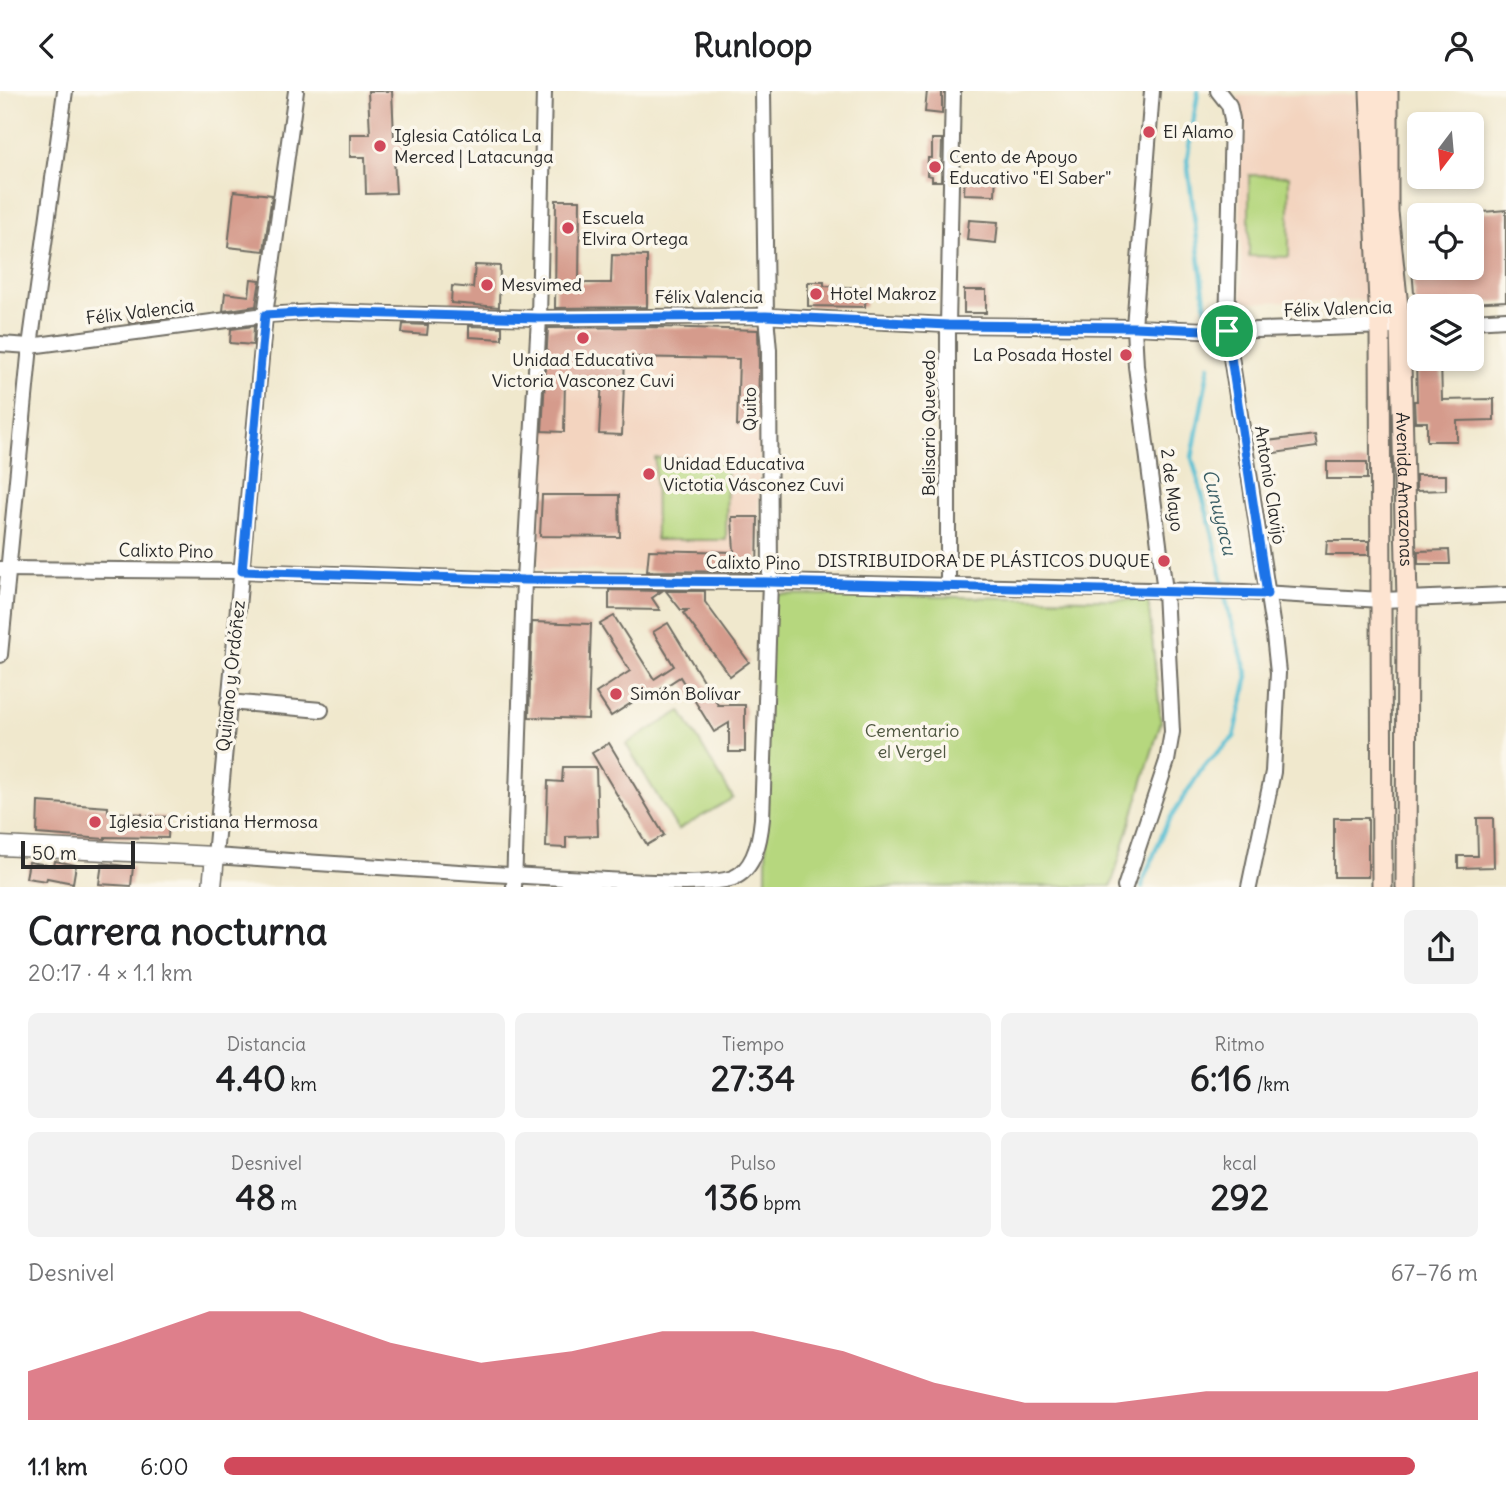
<!DOCTYPE html>
<html lang="es">
<meta charset="utf-8">
<style>
:root{--surface:#fff;--page:#f2f2f2;--text:#202124;--muted:#757577;--accent:#d1495b}
body{margin:0;font-family:Delius,sans-serif;background:var(--page);color:var(--text);height:100vh;display:flex;flex-direction:column;font-size:26px;white-space:nowrap}
*{box-sizing:border-box;margin:0}
p{font-size:23px;color:var(--muted)}
.icon{flex:none;width:38px;height:38px;fill:none;stroke:currentColor;stroke-width:2;stroke-linecap:round;stroke-linejoin:round}
.map{position:relative;height:796px;overflow:hidden}
.drawer{display:flex;flex-direction:column;background:var(--surface);flex:1}
.drawer>*{flex:none}
.needle{width:46px;rotate:196deg}
.controls{position:absolute;left:1407px;top:21px;display:grid;gap:14px}
.controls a{display:grid;place-items:center;width:77px;height:77px;border-radius:10px;background:var(--surface);box-shadow:0 4px 10px #0003;font-size:35px}
.scale{position:absolute;left:21px;bottom:18px;width:114px;box-sizing:border-box;padding-left:7px;border:4px solid #2b2b2b;border-top:0;font-size:19px;line-height:24px;white-space:nowrap;color:#2b2b2b;-webkit-text-stroke:5px #fbf7ec;paint-order:stroke}
.pin{position:absolute;display:grid;place-items:center;width:60px;height:60px;color:#fff;margin:-30px;border:4px solid #fff;border-radius:50%;box-shadow:0 2px 7px #0007}
.round{display:grid;place-items:center;flex:none;width:74px;height:74px;border-radius:10px;background:var(--page)}
.summary{display:flex;align-items:center;justify-content:space-between;height:119px;padding:0 28px}
h1{font-size:38px;font-weight:700;line-height:52px}
.figures{display:grid;grid-template-columns:repeat(3,1fr);gap:10px;height:119px;padding:7px 28px}
.figures div{display:grid;align-content:center;border-radius:10px;background:var(--page);text-align:center}
.figures b{font-size:35px;font-weight:700}
.figures small{font-size:19px;font-weight:400}
.figures p{font-size:19px}
.chart{height:196px;padding:14px 28px}
.chart p{display:flex;justify-content:space-between}
.chart svg{width:100%;height:126px;margin-top:7px;fill:var(--accent);opacity:.7}
ul{padding:0 28px;list-style:none;font-size:23px}
li{display:grid;grid-template-columns:112px 84px 1fr;align-items:center;height:52px}
li i{height:18px;border-radius:9px;background:var(--accent)}
header{display:flex;justify-content:space-between;align-items:center;height:91px;padding:0 28px;background:var(--surface);font-size:32px;font-weight:700}
.map>svg:first-child{display:block}
</style>
<header><svg class="icon" aria-label="back" viewBox="0 0 24 24"><path d="M15 5l-7 7 7 7"/></svg>Runloop<svg class="icon" aria-label="person" viewBox="0 0 24 24"><circle cx="12" cy="8" r="4"/><path d="M4 21q1-7 8-7t8 7"/></svg></header>
<div class="map">
<svg width="1506" height="796" viewBox="0 0 1506 796">
<rect width="100%" height="100%" fill="#fbf7ec"/>
<filter id="ink" filterUnits="userSpaceOnUse"><feTurbulence type="fractalNoise" baseFrequency=".0143" numOctaves="2"/><feDisplacementMap in="SourceGraphic" scale="14" xChannelSelector="R" yChannelSelector="G"/><feConvolveMatrix kernelMatrix="1 2 1 2 8 2 1 2 1" color-interpolation-filters="sRGB"/></filter>
<filter id="wash" filterUnits="userSpaceOnUse"><feTurbulence type="fractalNoise" baseFrequency=".00686" numOctaves="4" result="noise"/><feDisplacementMap in="SourceGraphic" scale="28" xChannelSelector="R" yChannelSelector="G"/><feGaussianBlur stdDeviation="1.57" result="paint"/><feColorMatrix in="noise" values="0 0 0 0 0 0 0 0 0 0 0 0 0 0 0 0 0 1.4 0 .05"/><feComposite in="paint" operator="in"/></filter>
<g filter="url(#wash)">
<rect width="100%" height="100%" fill="#f0e8cd"/>
<g fill="#f3d4bf">
<path d="M1362,3L1367,209L1242,211L1238,5Z"/>
<path d="M542,231L762,239L757,481L538,479Z"/>
</g>
<g fill="#b6d77e" stroke="#708154" stroke-width="2">
<path d="M1249,84L1289,85V166L1249,165Z"/>
<path d="M655,367L727,368L726,449H656Z"/>
<path d="M767,503L1148,509L1161,631L1111,795L766,796Z"/>
<path d="M681,620L733,707L678,739L626,653Z"/>
</g>
<g fill="none" stroke-linecap="round" stroke-linejoin="round">
<g stroke="#55bed2" stroke-width="4.5">
<path d="M1198,1L1187,69L1206,219"/>
<path d="M1142,796L1143,790L1166,734L1203,676L1234,646L1248,585L1229,523L1213,444L1192,367L1209,275"/>
</g>
</g>
<g id="blocks">
<g fill="#d59b8c">
<path d="M368,0H392L394,45L409,44L410,68L394,67L396,102L366,103L365,66H350V43H370Z"/>
<path d="M927,0H942V23L925,21Z"/>
<path d="M932,48H942L941,90H932V85L927,84L928,67H932Z"/>
<path d="M965,81L996,82L995,104L964,103Z"/>
<path d="M234,100L272,104L264,160L228,156Z"/>
<path d="M556,109H580L579,192H611L612,164L647,165V216L555,217Z"/>
<path d="M1506,119V210L1415,215L1412,177H1472V122Z"/>
<path d="M969,129L998,131L996,152L967,149Z"/>
<path d="M475,174L500,175L499,216L451,212L452,195L473,197Z"/>
<path d="M251,188L260,189L256,215L223,220L225,202L249,205Z"/>
<path d="M808,191H824V195L866,197L865,216L808,215Z"/>
<rect x="964" y="199" width="22" height="23"/>
<path d="M157,215H176V226L129,232L127,221Z"/>
<path d="M403,233L428,234L427,244L402,242Z"/>
<path d="M254,235L253,254L230,252L231,238Z"/>
<path d="M469,235L502,236V248L469,246Z"/>
<path d="M658,236L758,239L759,271L758,336L737,335L739,268L625,266L622,344L599,343L602,289L565,287L564,341L542,340L548,237Z"/>
<path d="M1416,268H1441L1442,309L1494,308V329L1457,330V350H1427V331H1415L1414,310H1417Z"/>
<path d="M1315,344L1317,356L1261,364L1259,351Z"/>
<rect x="1327" y="371" width="40" height="17"/>
<path d="M1416,384H1446V399L1416,400Z"/>
<path d="M542,404H619L620,446L540,445Z"/>
<path d="M732,426H758L757,481L647,480L649,459L734,461Z"/>
<path d="M1327,450H1369V464H1326Z"/>
<path d="M1449,459L1450,473H1418V460Z"/>
<path d="M609,499L662,500L652,507L660,519L609,518Z"/>
<path d="M666,500H705V511L749,571L730,585L683,522L688,519H681Z"/>
<path d="M614,525L654,588L674,575L653,541L668,532L718,614H745V661H729V632L714,641L680,586L649,606L647,602L611,625L596,602L630,580L600,533Z"/>
<path d="M532,531L591,533L588,628L529,626Z"/>
<path d="M609,652L664,744L647,754L592,662Z"/>
<path d="M563,676H596L598,745L566,746V757L546,756L548,690L562,691Z"/>
<path d="M38,711L108,716V721L142,723V725L169,726L168,747L105,746V748L37,743Z"/>
<rect x="1334" y="727" width="34" height="59"/>
<path d="M1477,727H1493L1494,776L1458,777V765H1478Z"/>
<path d="M55,770L76,774L73,792L47,787L46,790L26,787L29,771L54,775Z"/>
<path d="M102,772L133,776L131,795L99,793Z"/>
</g>
</g>
</g>
<g filter="url(#ink)">
<use href="#blocks" fill-opacity="0" stroke="#706d64" stroke-width="2"/>
<g fill="none" stroke-linecap="round" stroke-linejoin="round">
<g stroke="#706d64" stroke-width="18">
<g id="minor">
<path d="M296,0L265,224L215,765C345,774 476,783 607,789C639,790 704,796 733,787C755,778 760,749 762,728L770,491L769,259L766,225L763,0"/>
<path d="M1218,0L1229,14L1232,28L1227,240L1274,544L1278,582L1273,681L1249,796"/>
<path d="M1472,230L1506,228"/>
<path d="M0,253L30,255L265,224L317,221L539,227L766,225L948,234L1134,236L1227,240L1419,234"/>
<path d="M0,478L241,480L524,489L770,491L1243,501L1382,509L1506,504"/>
<path d="M948,496V234L953,0"/>
<path d="M0,564L30,255L65,0"/>
<path d="M228,611L321,619"/>
<path d="M514,796L524,489L539,227L544,0"/>
<path d="M1125,796L1167,670L1172,641L1165,500L1136,275L1134,236L1152,0"/>
</g>
</g>
<g stroke="#706d64" stroke-width="21">
<path id="tertiary" d="M0,755L215,765L212,796"/>
</g>
<g stroke="#706d64" stroke-width="23">
<g id="secondary">
<path d="M1370,0L1380,236L1382,796"/>
<path id="s1" d="M1388,0V121L1400,235L1407,507L1406,796"/>
</g>
</g>
<use href="#minor" stroke="#fff" stroke-width="14"/>
<use href="#tertiary" stroke="#fff" stroke-width="18"/>
<use href="#secondary" stroke="#fde4d1" stroke-width="19"/>
</g>
</g>
<g fill="none" stroke-linecap="round" stroke-linejoin="round" filter="url(#ink)">
<g stroke="#fff" stroke-width="14">
<path id="route" d="M317,221L539,227L766,225L948,234L1134,236L1227,240L1267,503L770,491L524,489L242,480L265,224Z"/>
</g>
<use href="#route" stroke="#1a73e8" stroke-width="9"/>
</g>
<g fill="#d1495b" stroke="#fbf7ec" stroke-width="2.5">
<circle cx="1149" cy="41" r="7"/>
<circle cx="380" cy="55" r="7"/>
<circle cx="935" cy="76" r="7"/>
<circle cx="568" cy="137" r="7"/>
<circle cx="487" cy="194" r="7"/>
<circle cx="816" cy="203" r="7"/>
<circle cx="583" cy="247" r="7"/>
<circle cx="1126" cy="264" r="7"/>
<circle cx="649" cy="383" r="7"/>
<circle cx="1164" cy="470" r="7"/>
<circle cx="616" cy="603" r="7"/>
<circle cx="95" cy="731" r="7"/>
</g>
<g text-anchor="middle" stroke-width="7" stroke-linejoin="round" paint-order="stroke">
<g font-size="18" fill="#2b2b2b" stroke="#fbf7ec" text-anchor="start">
<text x="1163" y="47">El Alamo</text>
<text x="394" y="51">Iglesia Católica La<tspan x="394" dy="21">Merced | Latacunga</tspan></text>
<text x="949" y="72">Cento de Apoyo<tspan x="949" dy="21">Educativo "El Saber"</tspan></text>
<text x="582" y="133">Escuela<tspan x="582" dy="21">Elvira Ortega</tspan></text>
<text x="501" y="200">Mesvimed</text>
<text x="830" y="209">Hotel Makroz</text>
<text x="1112" y="270" text-anchor="end">La Posada Hostel</text>
<text x="583" y="275" text-anchor="middle">Unidad Educativa<tspan x="583" dy="21">Victoria Vasconez Cuvi</tspan></text>
<text x="663" y="379">Unidad Educativa<tspan x="663" dy="21">Victotia Vásconez Cuvi</tspan></text>
<text x="1150" y="476" text-anchor="end">DISTRIBUIDORA DE PLÁSTICOS DUQUE</text>
<text x="630" y="609">Simón Bolívar</text>
<text x="109" y="737">Iglesia Cristiana Hermosa</text>
</g>
<g font-size="18" fill="#2b2b2b" stroke="#fbf7ec">
<text x="709" y="212">Félix Valencia</text>
<text transform="translate(1338 218) rotate(-2)" y="6">Félix Valencia</text>
<text transform="translate(140 221) rotate(-7)" y="6">Félix Valencia</text>
<text transform="translate(750 318) rotate(-90)" y="6">Quito</text>
<text transform="translate(929 332) rotate(-90)" y="6">Belisario Quevedo</text>
<text transform="translate(1270 394) rotate(81)" y="6">Antonio Clavijo</text>
<text dy="6" stroke="none"><textPath href="#s1" startOffset="399">Avenida Amazonas</textPath></text>
<text transform="translate(1172 399) rotate(83)" y="6">2 de Mayo</text>
<text transform="translate(166 460) rotate(1)" y="6">Calixto Pino</text>
<text transform="translate(753 472) rotate(1)" y="6">Calixto Pino</text>
<text transform="translate(231 585) rotate(-84)" y="6">Quijano y Ordóñez</text>
</g>
<g font-size="18" fill="#4e5640" stroke="#fbf7ec">
<text x="912" y="646">Cementario<tspan x="912" dy="21">el Vergel</tspan></text>
</g>
<g font-size="19" font-style="italic" fill="#3a5e65" stroke="#fbf7ec">
<text transform="translate(1220 421) rotate(76)" y="7">Cunuyacu</text>
</g>
</g>
</svg>
<div class="controls">
<a><svg class="needle" viewBox="-14 -14 28 28"><path d="M0-13l5 13h-10z" fill="#e53935"/><path d="M0 13l5-13h-10z" fill="#757577"/></svg></a>
<a><svg class="icon" aria-label="locate" viewBox="0 0 24 24"><circle cx="12" cy="12" r="6"/><path d="M12 2v4M12 18v4M2 12h4M18 12h4"/></svg></a>
<a><svg class="icon" aria-label="layers" viewBox="0 0 24 24"><path d="M12 4l9 5-9 5-9-5zM3 14l9 5 9-5"/></svg></a>
</div>
<div class="scale">50 m</div>
<div class="pin" style="left:1227px;top:240px;background:#1e9e55"><svg class="icon" aria-label="arrive" viewBox="0 0 24 24"><path d="M6 21V4h12l-3 4 3 4H6"/></svg></div>
</div>
<section class="drawer">
<div class="summary"><div><h1>Carrera nocturna</h1><p>20:17 · 4 × 1.1 km</p></div><a class="round"><svg class="icon" aria-label="share" viewBox="0 0 24 24"><path d="M12 15V3M7 8l5-5 5 5M5 13v7h14v-7"/></svg></a></div>
<div class="figures">
<div><p>Distancia</p><b>4.40<small> km</small></b></div>
<div><p>Tiempo</p><b>27:34</b></div>
<div><p>Ritmo</p><b>6:16<small> /km</small></b></div>
</div>
<div class="figures">
<div><p>Desnivel</p><b>48<small> m</small></b></div>
<div><p>Pulso</p><b>136<small> bpm</small></b></div>
<div><p>kcal</p><b>292</b></div>
</div>
<div class="chart"><p><span>Desnivel</span>67–76 m</p>
<svg viewBox="0 0 160 44" preserveAspectRatio="none"><path d="M0 44V27L10 17L20 6L30 6L40 17L50 24L60 20L70 13L80 13L90 20L100 31L110 38L120 38L130 34L140 34L150 34L160 27V44z"/></svg>
</div>
<ul>
<li><b>1.1 km</b>6:00<i style="width:95%"></i></li>
</ul>
</section>
